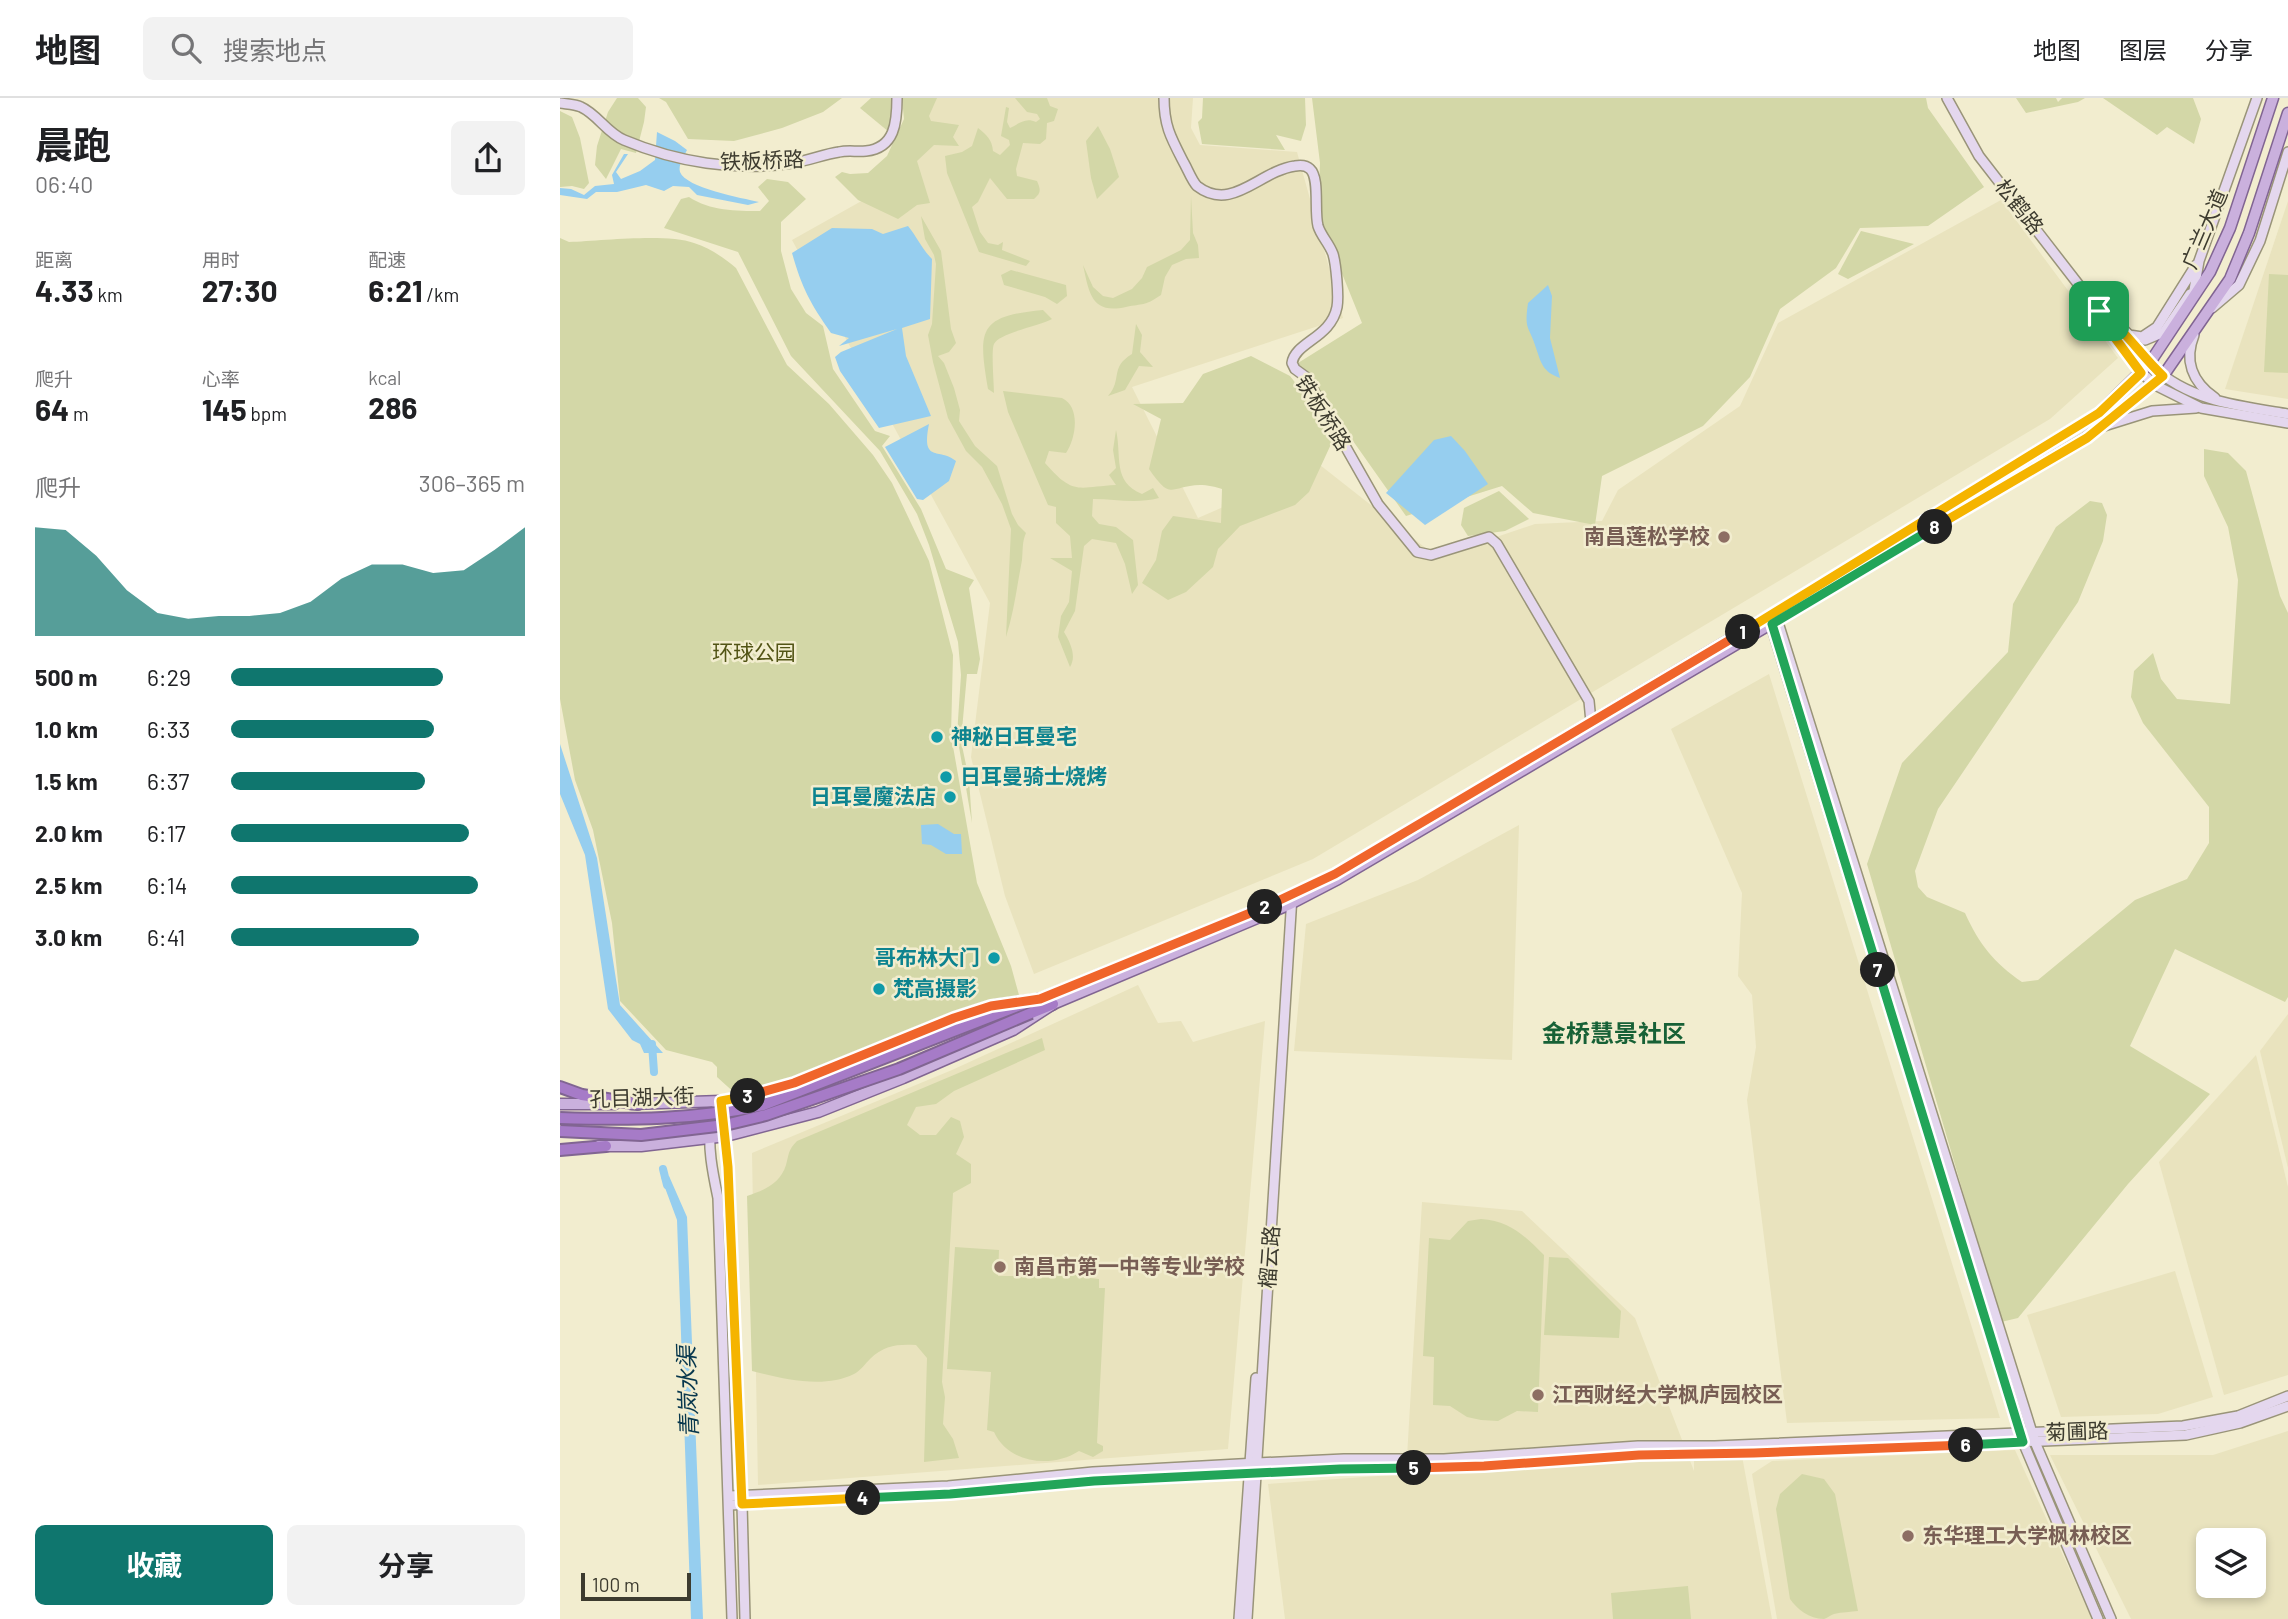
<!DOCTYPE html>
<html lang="zh">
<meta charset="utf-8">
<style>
:root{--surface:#fff;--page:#f2f2f2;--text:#202124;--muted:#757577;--line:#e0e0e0;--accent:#0f766e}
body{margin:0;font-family:Barlow,"Noto Sans SC",sans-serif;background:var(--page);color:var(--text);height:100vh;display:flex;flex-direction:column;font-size:26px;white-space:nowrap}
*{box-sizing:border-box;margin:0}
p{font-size:23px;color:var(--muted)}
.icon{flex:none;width:38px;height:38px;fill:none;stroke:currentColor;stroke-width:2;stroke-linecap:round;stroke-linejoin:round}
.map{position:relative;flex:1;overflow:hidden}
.drawer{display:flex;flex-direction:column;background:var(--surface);width:560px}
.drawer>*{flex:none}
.fabs{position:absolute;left:1636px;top:1430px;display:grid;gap:14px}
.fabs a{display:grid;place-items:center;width:70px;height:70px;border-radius:10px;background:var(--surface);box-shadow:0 4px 10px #0003;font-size:35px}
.scale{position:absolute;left:21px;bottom:18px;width:110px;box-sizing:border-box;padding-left:7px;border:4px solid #3d3b2f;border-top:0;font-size:19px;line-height:24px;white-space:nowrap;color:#3d3b2f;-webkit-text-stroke:5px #f2edcf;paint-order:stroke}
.pin{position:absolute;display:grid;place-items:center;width:60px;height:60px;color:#fff;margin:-30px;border-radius:14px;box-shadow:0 4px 10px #0006}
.km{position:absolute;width:35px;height:35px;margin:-18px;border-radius:50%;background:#222;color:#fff;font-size:19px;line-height:35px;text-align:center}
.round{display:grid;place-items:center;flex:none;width:74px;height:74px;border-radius:10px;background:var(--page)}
.head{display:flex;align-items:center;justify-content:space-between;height:119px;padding:0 35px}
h1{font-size:38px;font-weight:700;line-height:52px}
.figures{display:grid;grid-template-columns:repeat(3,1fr);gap:10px;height:119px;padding:7px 35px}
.figures div{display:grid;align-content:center}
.figures b{font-size:30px;font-weight:700}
.figures small{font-size:19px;font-weight:400}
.figures p{font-size:19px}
.chart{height:196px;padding:14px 35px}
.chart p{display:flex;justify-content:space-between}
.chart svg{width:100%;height:126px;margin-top:7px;fill:var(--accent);opacity:.7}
.action{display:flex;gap:14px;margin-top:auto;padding:14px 35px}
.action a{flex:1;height:80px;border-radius:10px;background:var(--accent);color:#fff;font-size:28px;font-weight:700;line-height:80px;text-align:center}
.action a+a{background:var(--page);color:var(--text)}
ul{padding:0 35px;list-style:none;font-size:23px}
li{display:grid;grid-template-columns:112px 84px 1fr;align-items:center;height:52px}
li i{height:18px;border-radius:9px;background:var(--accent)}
header{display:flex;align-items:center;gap:42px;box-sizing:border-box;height:98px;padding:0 35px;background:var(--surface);border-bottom:2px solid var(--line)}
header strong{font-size:33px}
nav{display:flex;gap:38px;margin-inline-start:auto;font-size:24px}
.search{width:490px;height:63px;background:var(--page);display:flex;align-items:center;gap:18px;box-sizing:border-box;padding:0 24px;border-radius:10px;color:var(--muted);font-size:26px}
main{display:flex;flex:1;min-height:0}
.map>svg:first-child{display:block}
</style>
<header>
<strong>地图</strong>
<div class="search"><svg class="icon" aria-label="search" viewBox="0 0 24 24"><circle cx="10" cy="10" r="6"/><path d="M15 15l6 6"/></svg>搜索地点</div>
<nav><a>地图</a><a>图层</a><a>分享</a></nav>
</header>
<main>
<section class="drawer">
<div class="head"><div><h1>晨跑</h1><p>06:40</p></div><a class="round"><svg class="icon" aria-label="share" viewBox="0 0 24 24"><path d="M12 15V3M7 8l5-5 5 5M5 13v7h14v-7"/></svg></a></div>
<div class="figures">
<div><p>距离</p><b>4.33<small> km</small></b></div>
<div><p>用时</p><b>27:30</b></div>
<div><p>配速</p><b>6:21<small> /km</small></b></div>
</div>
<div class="figures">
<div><p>爬升</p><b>64<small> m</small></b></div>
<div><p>心率</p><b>145<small> bpm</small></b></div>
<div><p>kcal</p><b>286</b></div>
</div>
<div class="chart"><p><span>爬升</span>306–365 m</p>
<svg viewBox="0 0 160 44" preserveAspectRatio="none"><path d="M0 44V6L10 7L20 16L30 28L40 36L50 38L60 37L70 37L80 36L90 32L100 24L110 19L120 19L130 22L140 21L150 14L160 6V44z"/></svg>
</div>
<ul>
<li><b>500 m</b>6:29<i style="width:72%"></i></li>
<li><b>1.0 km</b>6:33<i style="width:69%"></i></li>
<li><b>1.5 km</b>6:37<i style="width:66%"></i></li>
<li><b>2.0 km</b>6:17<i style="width:81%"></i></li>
<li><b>2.5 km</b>6:14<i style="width:84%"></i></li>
<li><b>3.0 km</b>6:41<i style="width:64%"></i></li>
</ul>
<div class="action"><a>收藏</a><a>分享</a></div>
</section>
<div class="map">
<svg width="1728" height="1521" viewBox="0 0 1728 1521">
<rect width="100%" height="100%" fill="#f2edcf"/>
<g fill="#e9e3be" fill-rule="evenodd">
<path d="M371,0H633L631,30L640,47L737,54L783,220L572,289L638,420L760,367L877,459L975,426L1042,423L1058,392L1180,308L1218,225L1441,102L1558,260L1490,321L753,761L474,876L445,798L411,659L430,505L232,142L330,87Z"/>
<path d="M1728,103V301L1665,291Z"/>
<path d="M1209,576L1440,1320L1227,1325L1187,1002L1196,949L1192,897L1178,878L1182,795L1111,631Z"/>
<path d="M959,727L952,962L734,953L746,826L858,782Z"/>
<path d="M578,887L598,925L621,923L633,944L705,923L668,1351L198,1387L192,1055L392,972Z"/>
<path d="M1728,916V1070L1700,953Z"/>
<path d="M1696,957L1728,1089V1277L1664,1297L1599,1064Z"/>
<path d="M862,1104L962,1113L1075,1220L1134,1373V1359L1182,1358L1212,1521H725L708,1386L846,1376Z"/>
<path d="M1615,1173L1653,1299L1598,1316L1501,1319L1467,1217Z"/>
<path d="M1728,1333V1521H1571L1490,1357H1653ZM1648,1442H1694V1488H1648Z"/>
<path d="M1455,1352L1532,1521H1217L1192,1376L1198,1372L1212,1363Z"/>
</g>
<g fill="#d3d7a7">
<path d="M57,0H78L86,9L84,24L76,55L61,51L46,81L35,67L37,48L48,14Z"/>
<path d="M99,0H282L263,14L222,30L174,43L128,41L106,4Z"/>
<path d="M311,0H333L329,34L300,10Z"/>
<path d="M342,0H377L369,18L371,23L399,27L393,39L399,48L374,47L357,63L370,105L357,107L338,121L298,102L275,79L282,74L290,76L308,75L327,58L344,21Z"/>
<path d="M455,0H487L490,8L498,11L494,23L487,25L486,41L480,46L463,45L456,71L457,78L477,83C481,92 481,95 474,101H447L430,80L418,104L412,109L420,134L428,145L438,147L443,144L442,152L470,163L466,168L419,154L387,75L385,58L402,54L412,48L418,30C427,37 432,42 433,53L440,57L450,47L449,42L441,38L446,9L449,10L447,24L450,30C459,26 465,19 476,24L480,21L477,16L467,14Z"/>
<path d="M643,0H745L746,27L741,43L716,37L725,52L642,46L638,24L642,20Z"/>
<path d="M752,0H1366L1368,10L1424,89L1368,128L1300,130L1276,170L1220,211L1190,279L1143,328L1042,378L1035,427L973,415L942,388L846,418L738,265L802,225L758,116L760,65Z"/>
<path d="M1456,0H1496L1498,4L1502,0H1525L1518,4L1466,15Z"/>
<path d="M1543,0H1633L1641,21L1634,46L1607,29L1597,37Z"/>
<path d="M0,13L12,19L20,40L29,85L24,91L12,88L0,89Z"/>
<path d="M538,28L550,51L559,79L537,101L531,80L526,43Z"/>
<path d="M207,81L228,84L246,101L221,124V153L231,191L246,215L263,228L273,271L315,333L330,338L322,348L361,411L386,471L414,482L409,490L420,561L417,576H407L401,643L409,681L412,725L397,637L401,577L398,544L369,447L357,416L320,353L231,258L178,154L104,130L121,101L129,99C150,113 176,113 200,113L209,103L198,89Z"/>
<path d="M631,98L633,135L638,147L639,160L626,161L612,167L605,179L601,197C583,209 584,205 566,209C531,217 529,194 523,167L533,189L543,198L553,200L572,191L582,180L587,169L621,152L630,142Z"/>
<path d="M361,118L381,153L391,231L396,245L389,254L378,258L384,265L394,290L400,312L399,323L415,348L437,368L452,416L458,427L466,435C462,444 463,452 462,462C457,488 454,514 446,539L451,431L442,406L422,369L406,353L388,320L373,264L368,237L372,226L376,166L374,157L365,141Z"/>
<path d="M1301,133L1354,146L1288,181L1278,176Z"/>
<path d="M0,140L9,144C41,143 106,135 134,145C150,150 164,160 176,170L227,267L269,306L313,357L332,385L369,463L393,557L391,637L417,785L451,868L459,897L429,904L362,928L226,985L184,990L176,987L178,998L157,979V969L152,964L106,952L60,903L52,825L33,732L15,682L0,601Z"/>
<path d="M451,172L506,187L507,198L497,206L485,199L444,187L441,177Z"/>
<path d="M1709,176L1728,177V275L1704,274Z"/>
<path d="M483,212L492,221C479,228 439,235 434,246C431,252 434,286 434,295L428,291C418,232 418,218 483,212Z"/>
<path d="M576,226L582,237L580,254L593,269L579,268L565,292L548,298C563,281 549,270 572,256Z"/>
<path d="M691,258L730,278L748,301L772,344L749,394L735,407L680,428L658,451L653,469L626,494L608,502L582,485L596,462L602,433L613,418L661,425L662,391C656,389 647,387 640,387C609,388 612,404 589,371L601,321L573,306L623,305L643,276Z"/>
<path d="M443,293L502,300C521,309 516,340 506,355L489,353L485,365C514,398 517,389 556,387L549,377L556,370L553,352L556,332C562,358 552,384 582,396L593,390L599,400C576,406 556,401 533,401L532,418L539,426L556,429L573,442L578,487L572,496L565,466L556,445L532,441L524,448L515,513L504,534C510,544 517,558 510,569L498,539L501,518L509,504L512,473L490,460H512L510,438L496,425V409L488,407L448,314Z"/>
<path d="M1644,351L1668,355L1686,373L1720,498L1728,515V899L1725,904L1615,851L1570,948L1650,996L1568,1086L1458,1220L1441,1224L1307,766L1342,665L1448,554L1453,506L1496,429L1530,403L1542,405L1547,417L1543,443L1518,504L1378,711L1355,773L1358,789L1367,799L1405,815C1419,846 1434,865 1462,884L1478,882L1575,802L1627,781L1649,745V709L1583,625L1571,599L1574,573L1593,555L1601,581L1617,601L1670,606L1678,482L1668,429L1644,378Z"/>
<path d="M939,393L969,421L945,433L908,438L901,427L904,410Z"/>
<path d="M482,940L485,952L394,993L376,1006L356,1009L347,1027L360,1037H376L391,1019L400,1023L404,1039L396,1056L411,1066V1085L393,1095L382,1284L385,1299L383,1326L393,1341L399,1360L364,1364L367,1260L356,1247C338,1246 324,1247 310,1261C306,1265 300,1273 294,1276C264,1291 223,1281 192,1273L187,1098C204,1092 220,1086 226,1067C229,1056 228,1052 237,1043Z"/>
<path d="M921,1121C950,1123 965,1138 984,1157L978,1314L957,1313L938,1323L921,1322L907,1319L890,1308L873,1307L874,1259L863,1258L869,1140L890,1142L908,1123Z"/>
<path d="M395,1149L439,1152L438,1178H456L468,1169L477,1166H489L500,1167L522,1179L539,1181V1190H545L537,1345L543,1348V1353L533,1359L519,1353C491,1371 448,1365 434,1334L427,1332L431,1274L387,1271Z"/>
<path d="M989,1159L1008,1160L1061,1213L1059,1240L984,1237Z"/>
<path d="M1242,1376L1264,1381L1275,1396L1298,1513C1291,1514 1282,1514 1274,1516C1271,1517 1267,1520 1264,1521C1249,1521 1237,1511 1230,1501L1216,1411L1220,1396Z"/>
<path d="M1128,1488L1131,1521H1053L1051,1495Z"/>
</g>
<g fill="#96ceef">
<path d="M97,34L115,43L127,52C124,58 118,67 120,74C126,90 182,100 199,104L188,107L137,97L129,89L113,88L104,93L86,87L57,94H36L27,101L0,97V90L11,91L24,97L35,88L54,86L52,77L64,56H68L56,74L61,81L80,73L95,62Z"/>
<path d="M348,128C357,139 362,151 372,161L370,221L342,230L346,258L371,318L319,330L280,273L275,259L281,254L337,231L279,248L289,240L271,235C250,205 242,190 232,155L272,130L312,131L323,136Z"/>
<path d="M988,187L992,198L990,240L1000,280C983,274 981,265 976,250C969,227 964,233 968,205Z"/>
<path d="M369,326C361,366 379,349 396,363L389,383L363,402L357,401L325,349Z"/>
<path d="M891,338L905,353L928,386L865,427L826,395L874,342Z"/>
<path d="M0,646L37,760L60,907L103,955H84L80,946L72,942L48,911L25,757L0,696Z"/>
<path d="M378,726L394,736H401L402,756H386L371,747L362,746L361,727Z"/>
<path d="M109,1078L127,1119L143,1521H131L117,1122L101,1079Z"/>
</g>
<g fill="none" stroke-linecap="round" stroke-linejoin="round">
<g stroke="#96ceef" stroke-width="8">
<path d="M92,946L94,974"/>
<path d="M103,1071L107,1087"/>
</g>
<g stroke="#999479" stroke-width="12">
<g id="secondary">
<path d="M604,0C604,28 611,40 624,65C628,72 632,83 637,88C672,115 699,73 735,68C741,67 746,67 750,71C760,80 754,113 758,128C761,138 769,145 773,156C776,166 779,198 777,209C771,240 735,244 732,265L735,271L746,279L818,406L857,454L871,457L929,439L937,446L1029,603L1031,624"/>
<path d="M1387,0L1419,58L1539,213C1560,228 1573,250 1592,268C1629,303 1679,308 1728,316"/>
<path d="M0,5C6,6 15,6 21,9C37,16 47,35 64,42C116,64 176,74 232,65C248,63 264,56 279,54C288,52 297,54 306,53C335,50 337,24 337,0"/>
<path d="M1633,198L1639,163L1697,0"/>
<path d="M1652,210L1679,187L1700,143L1728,54"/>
<path d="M1540,214L1544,225L1582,275L1595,287L1641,310L1728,325"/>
<path d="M1564,232L1569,237L1582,239L1597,229L1636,167"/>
<path d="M1634,237C1624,262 1632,284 1655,300"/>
<path d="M1585,242L1604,234L1630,196"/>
<path d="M1544,328L1592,313L1636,310"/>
<path d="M1216,518L1475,1344L1551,1521"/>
<path d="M1209,520L1463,1344L1538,1521"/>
<path d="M161,1003C158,1009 152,1016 151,1023C147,1048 153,1076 158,1100L172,1521"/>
<path d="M162,1009L168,1069L182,1406L185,1521"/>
<path d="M170,1398L388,1388L533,1374L697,1365L784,1361H884L1078,1348H1155L1623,1328L1678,1318L1728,1298"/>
<path d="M170,1407L390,1396L534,1383L780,1371L882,1370L1079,1357L1194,1355L1626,1337L1680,1325L1728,1308"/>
<path d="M679,1521L696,1280"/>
<path d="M687,1521L732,798"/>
</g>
</g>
<g stroke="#816592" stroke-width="13">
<g id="primary">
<path d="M957,668L1214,515L1539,315L1589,266L1650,174L1670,130L1713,0"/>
<path d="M0,1006H55"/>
<path d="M71,1006L161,1003L201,995L234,985L394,920L431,908L480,901L693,814"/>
<path d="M39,1048H81L166,1038L258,1014L343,980L453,932L493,906L728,807L778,781L1526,340L1603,278L1670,181L1689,135L1728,15"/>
</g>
</g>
<g stroke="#816592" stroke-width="14">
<g id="highway">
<path d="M468,904L480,901"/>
<path d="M471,915L493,906"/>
<path d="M0,989L22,997L78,1006"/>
<path d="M0,1052L46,1048"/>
</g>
</g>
<use href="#secondary" stroke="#e4d7ee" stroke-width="9"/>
<use href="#primary" stroke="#cab0dd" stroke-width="10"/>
<use href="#highway" stroke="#a67bc7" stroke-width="10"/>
<g stroke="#816592" stroke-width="14" stroke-linecap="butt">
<g id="highway-bridge">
<path d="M0,1020C70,1022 134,1022 203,1007L468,904"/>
<path d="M0,1033L81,1037L165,1027L206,1017L339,971L471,915"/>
</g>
</g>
<use href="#highway-bridge" stroke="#a67bc7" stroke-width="10"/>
</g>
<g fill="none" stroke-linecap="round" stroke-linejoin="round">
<g stroke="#fff" stroke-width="14">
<path id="split-1" d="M1183,534L1539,315L1581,275L1544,225L1539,213"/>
</g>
<g stroke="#fff" stroke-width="14">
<path id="split-2" d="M705,809L775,776L1183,534"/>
</g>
<g stroke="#fff" stroke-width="14">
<path id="split-3" d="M188,998L234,985L394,920L431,908L480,901L705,809"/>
</g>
<g stroke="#fff" stroke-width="14">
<path id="split-4" d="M188,998L161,1003L168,1069L182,1406L303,1400"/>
</g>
<g stroke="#fff" stroke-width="14">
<path id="split-5" d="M303,1400L390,1396L534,1383L780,1371L854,1370"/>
</g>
<g stroke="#fff" stroke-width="14">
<path id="split-6" d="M854,1370L924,1368L1079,1357L1194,1355L1406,1347"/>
</g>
<g stroke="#fff" stroke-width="14">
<path id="split-7" d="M1318,872L1463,1344L1406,1347"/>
</g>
<g stroke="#fff" stroke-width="14">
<path id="split-8" d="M1318,872L1212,526L1375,429"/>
</g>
<g stroke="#fff" stroke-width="14">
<path id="split-9" d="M1375,429L1527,340L1603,278C1581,258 1564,230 1539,213"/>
</g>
<use href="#split-1" stroke="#f5b400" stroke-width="9"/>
<use href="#split-2" stroke="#f0652b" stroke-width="9"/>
<use href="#split-3" stroke="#f0652b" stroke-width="9"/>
<use href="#split-4" stroke="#f5b400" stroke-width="9"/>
<use href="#split-5" stroke="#22a559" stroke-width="9"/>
<use href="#split-6" stroke="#f0652b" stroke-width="9"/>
<use href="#split-7" stroke="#22a559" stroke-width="9"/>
<use href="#split-8" stroke="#22a559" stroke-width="9"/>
<use href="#split-9" stroke="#f5b400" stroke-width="9"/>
</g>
<g fill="#8d6e63" stroke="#f2edcf" stroke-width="2.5">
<circle cx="1164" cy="439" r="7"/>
<circle cx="440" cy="1169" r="7"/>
<circle cx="978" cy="1297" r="7"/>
<circle cx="1348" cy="1438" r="7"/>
</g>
<g fill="#0f9aa8" stroke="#f2edcf" stroke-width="2.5">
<circle cx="377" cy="639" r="7"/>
<circle cx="386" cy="679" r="7"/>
<circle cx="390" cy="699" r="7"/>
<circle cx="434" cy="860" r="7"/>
<circle cx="319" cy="891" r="7"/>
</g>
<g text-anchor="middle" stroke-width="5" stroke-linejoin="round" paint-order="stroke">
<g font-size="21" fill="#3d3b2f" stroke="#f2edcf">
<text transform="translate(202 63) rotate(-2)" y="7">铁板桥路</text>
<text transform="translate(1459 109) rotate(52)" y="7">松鹤路</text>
<text transform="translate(1645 131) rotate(-67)" y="7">广兰大道</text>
<text transform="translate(763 315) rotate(58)" y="7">铁板桥路</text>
<text transform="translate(82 1000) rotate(-2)" y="7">孔目湖大街</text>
<text transform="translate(710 1159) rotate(-86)" y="7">榴云路</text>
<text transform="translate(1517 1334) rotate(-2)" y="7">菊圃路</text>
</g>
<g font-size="21" font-weight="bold" fill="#785e54" stroke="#f2edcf" text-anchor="start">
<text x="1150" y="446" text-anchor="end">南昌莲松学校</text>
<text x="454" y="1176">南昌市第一中等专业学校</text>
<text x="992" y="1304">江西财经大学枫庐园校区</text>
<text x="1362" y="1445">东华理工大学枫林校区</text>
</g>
<g font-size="21" fill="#525415" stroke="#f2edcf">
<text x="194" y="562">环球公园</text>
</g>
<g font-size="21" font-weight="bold" fill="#0d838f" stroke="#f2edcf" text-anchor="start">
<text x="391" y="646">神秘日耳曼宅</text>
<text x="400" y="686">日耳曼骑士烧烤</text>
<text x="376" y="706" text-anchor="end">日耳曼魔法店</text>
<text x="420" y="867" text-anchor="end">哥布林大门</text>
<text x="333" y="898">梵高摄影</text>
</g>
<g font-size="23" font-style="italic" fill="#07374d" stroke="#f2edcf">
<text transform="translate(128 1294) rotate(-92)" y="8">青岚水渠</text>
</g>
<g font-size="24" font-weight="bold" fill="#176136" stroke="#f2edcf">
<text x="1054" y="944">金桥慧景社区</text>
</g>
</g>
</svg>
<div class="fabs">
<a><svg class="icon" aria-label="layers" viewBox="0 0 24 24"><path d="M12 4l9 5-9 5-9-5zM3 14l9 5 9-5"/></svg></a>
</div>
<div class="scale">100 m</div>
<div class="pin" style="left:1539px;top:213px;background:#1e9e55"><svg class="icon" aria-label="arrive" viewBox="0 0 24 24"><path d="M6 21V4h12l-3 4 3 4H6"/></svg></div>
<b class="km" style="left:1183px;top:534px">1</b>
<b class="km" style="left:705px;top:809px">2</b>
<b class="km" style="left:188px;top:998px">3</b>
<b class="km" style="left:303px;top:1400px">4</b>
<b class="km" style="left:854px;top:1370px">5</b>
<b class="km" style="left:1406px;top:1347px">6</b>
<b class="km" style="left:1318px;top:872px">7</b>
<b class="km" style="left:1375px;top:429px">8</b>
</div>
</main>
